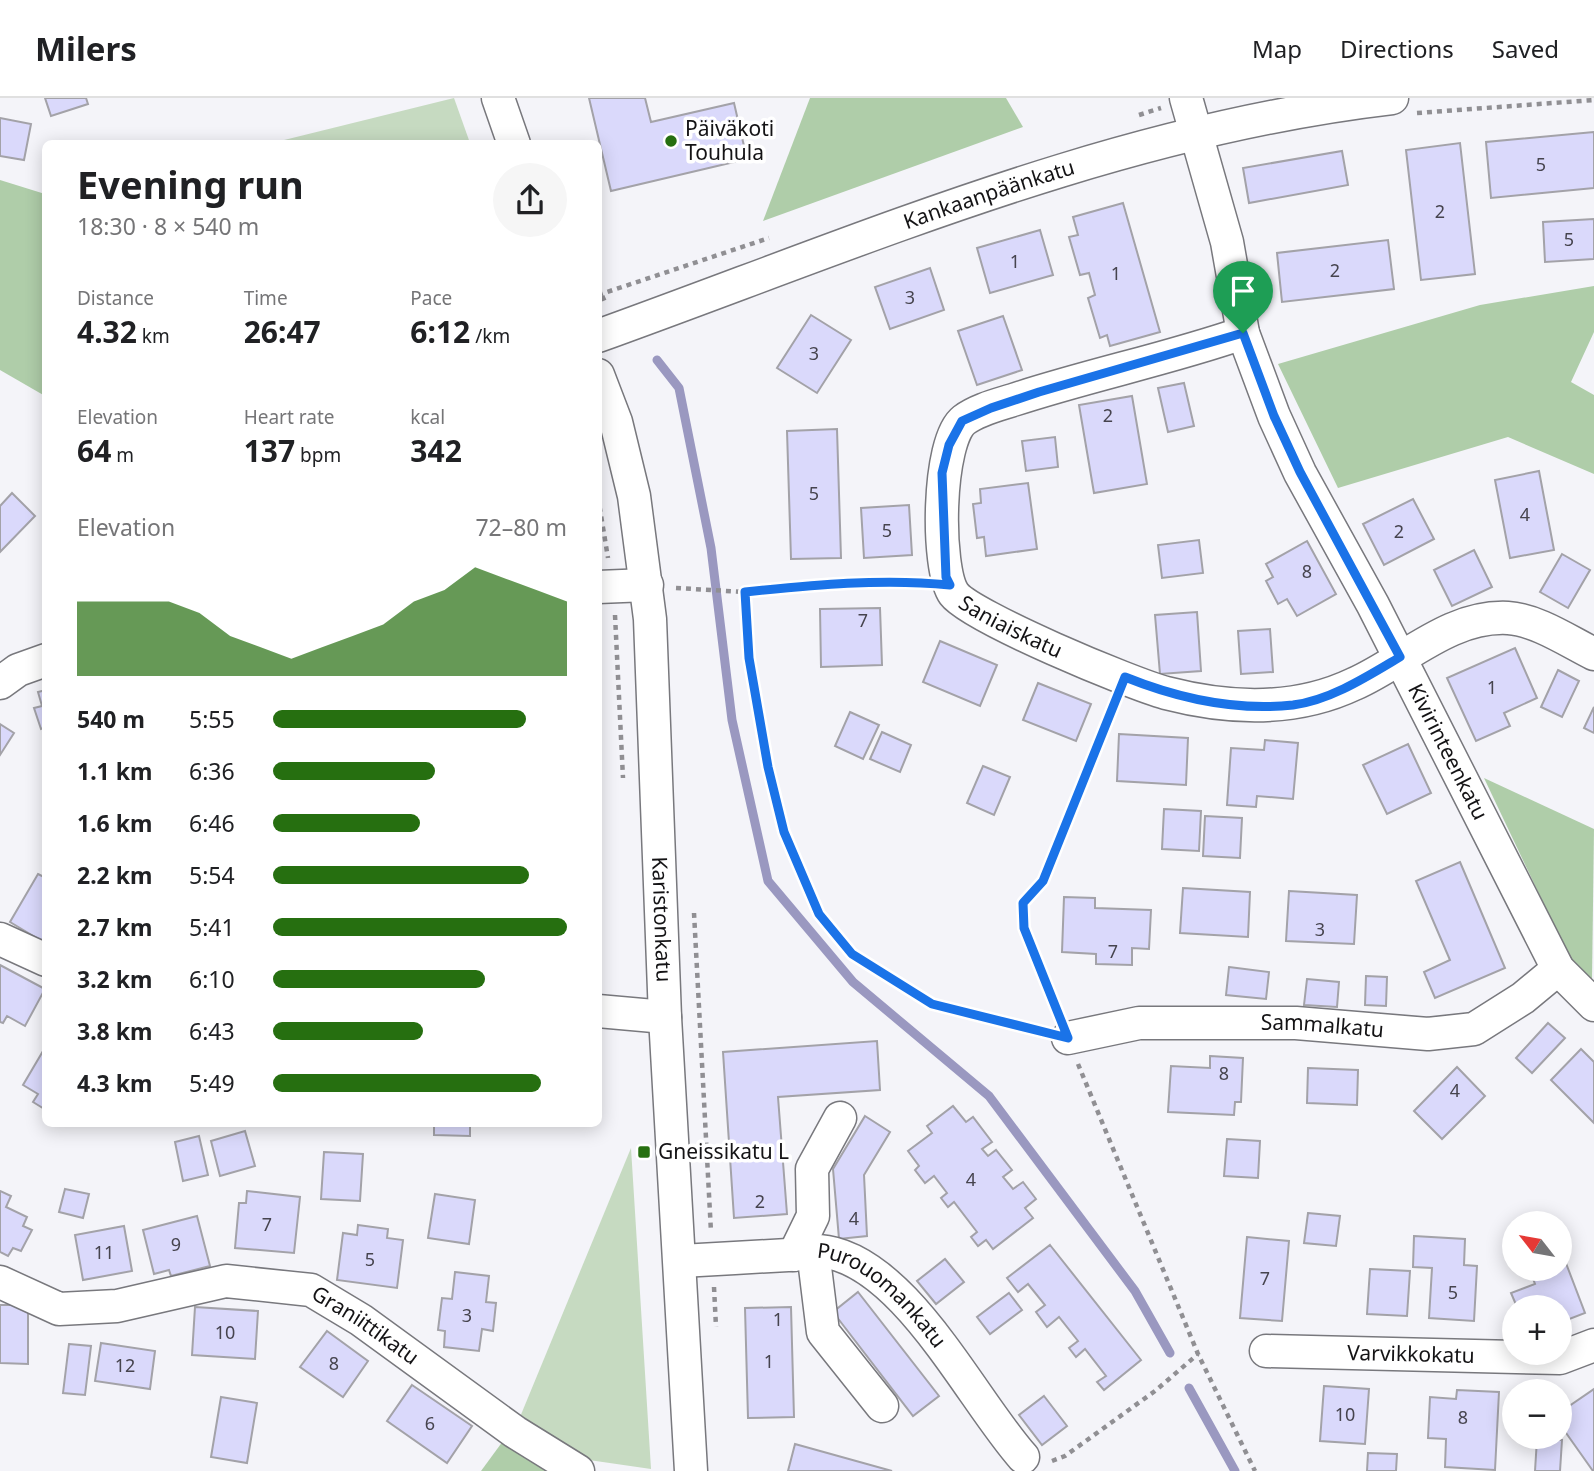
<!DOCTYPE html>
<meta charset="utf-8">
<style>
:root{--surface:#fff;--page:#f6f6f6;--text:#202124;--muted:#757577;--line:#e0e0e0;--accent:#266f10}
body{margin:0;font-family:"Noto Sans",sans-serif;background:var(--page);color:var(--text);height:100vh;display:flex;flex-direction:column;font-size:26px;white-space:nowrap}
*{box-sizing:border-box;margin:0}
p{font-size:23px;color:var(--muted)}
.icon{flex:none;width:38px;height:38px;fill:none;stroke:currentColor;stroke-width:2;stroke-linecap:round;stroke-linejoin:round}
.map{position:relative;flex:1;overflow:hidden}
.drawer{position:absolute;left:42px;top:42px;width:560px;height:987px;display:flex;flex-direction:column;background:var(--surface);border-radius:10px;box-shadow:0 4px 18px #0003}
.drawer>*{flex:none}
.needle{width:46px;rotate:301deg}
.tools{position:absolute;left:1502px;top:1113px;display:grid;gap:14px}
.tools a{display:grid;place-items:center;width:70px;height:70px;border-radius:50%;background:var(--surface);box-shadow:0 4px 18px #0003;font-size:35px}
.pin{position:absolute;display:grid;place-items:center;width:60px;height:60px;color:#fff;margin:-72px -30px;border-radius:50% 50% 50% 0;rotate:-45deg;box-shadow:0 0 7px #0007}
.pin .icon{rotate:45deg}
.round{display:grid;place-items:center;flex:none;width:74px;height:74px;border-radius:37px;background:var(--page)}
.summary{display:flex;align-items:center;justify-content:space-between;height:119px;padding:0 35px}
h1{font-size:38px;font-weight:700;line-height:52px}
.figures{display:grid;grid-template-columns:repeat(3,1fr);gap:10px;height:119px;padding:7px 35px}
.figures div{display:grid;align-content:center}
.figures b{font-size:30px;font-weight:700}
.figures small{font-size:19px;font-weight:400}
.figures p{font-size:19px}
.chart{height:196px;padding:14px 35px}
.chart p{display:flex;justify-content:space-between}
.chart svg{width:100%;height:126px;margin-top:7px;fill:var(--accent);opacity:.7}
ul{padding:0 35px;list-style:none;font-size:23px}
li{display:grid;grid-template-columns:112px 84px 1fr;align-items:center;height:52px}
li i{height:18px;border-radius:9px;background:var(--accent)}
header{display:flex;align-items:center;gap:42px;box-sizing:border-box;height:98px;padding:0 35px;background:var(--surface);border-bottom:2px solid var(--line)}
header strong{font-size:33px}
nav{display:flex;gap:38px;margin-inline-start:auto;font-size:24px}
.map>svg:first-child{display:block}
</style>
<header>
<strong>Milers</strong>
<nav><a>Map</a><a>Directions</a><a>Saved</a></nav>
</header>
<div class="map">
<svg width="1594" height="1373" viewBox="0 0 1594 1373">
<rect width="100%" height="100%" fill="#f4f4f9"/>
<g fill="#c6dac1">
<path d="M454,0L470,45H272Z"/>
<path d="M631,1050L651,1371L582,1361L520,1319Z"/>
</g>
<g fill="#afcda9">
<path d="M810,0H1006L1023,29L763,123Z"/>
<path d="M0,82L45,96V298L0,272Z"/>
<path d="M1594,188V234L1571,284L1594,297V376L1508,339L1338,390L1278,266L1480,207Z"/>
<path d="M1484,680L1594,731L1592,882L1569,859Z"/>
<path d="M503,1343L547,1373H481Z"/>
</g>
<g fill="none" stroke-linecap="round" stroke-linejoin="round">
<g stroke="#9a98c0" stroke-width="9">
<path d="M657,262L679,290L711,450L732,622L768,783L853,884L989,998L1135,1193L1170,1255"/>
<path d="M1189,1290L1235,1373"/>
</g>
</g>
<g fill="#dad9fb" stroke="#a3a2a8" stroke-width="2">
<path d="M45,0H86L88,6L51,18Z"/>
<path d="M589,0H645L651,24L734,5L747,61L611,93Z"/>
<path d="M0,20L31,26L24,62L0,58Z"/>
<path d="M1594,34V90L1491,100L1486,44Z"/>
<path d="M1460,45L1475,176L1421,182L1406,52Z"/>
<path d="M1342,53L1348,87L1249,105L1243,70Z"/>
<path d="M1123,105L1160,234L1110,248L1107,237L1100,240L1088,200L1095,197L1089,175L1080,177L1069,139L1078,137L1073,119Z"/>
<path d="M1594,121V161L1545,164L1543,124Z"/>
<path d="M1040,132L1053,177L990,195L977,150Z"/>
<path d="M1388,142L1394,191L1282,204L1277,155Z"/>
<path d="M930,170L944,212L890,231L875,189Z"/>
<path d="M811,217L851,242L817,295L777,270Z"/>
<path d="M1003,218L1022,272L977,287L958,233Z"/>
<path d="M1184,285L1194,328L1168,334L1158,290Z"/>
<path d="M1132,298L1147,386L1094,395L1079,307Z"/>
<path d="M837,331L841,460L791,461L787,333Z"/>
<path d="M1055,339L1058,369L1026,373L1022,343Z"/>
<path d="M1539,373L1554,452L1510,460L1495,382Z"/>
<path d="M1028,385L1037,451L986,458L984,439L977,440L973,406L981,405L980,391Z"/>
<path d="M12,395L35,418L0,454V408Z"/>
<path d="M1413,401L1434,441L1384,467L1363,426Z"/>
<path d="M909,407L912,457L864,460L861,410Z"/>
<path d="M1199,442L1203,475L1162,480L1158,447Z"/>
<path d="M1307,443L1336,496L1297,518L1287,501L1278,506L1266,483L1273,479L1266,466Z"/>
<path d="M1474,452L1492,489L1452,508L1434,472Z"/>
<path d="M1562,456L1590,472L1568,510L1540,494Z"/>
<path d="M880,510L882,567L821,569L820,511Z"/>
<path d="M1197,514L1201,573L1160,576L1155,517Z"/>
<path d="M1270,531L1273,574L1241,576L1238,533Z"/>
<path d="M940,543L997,567L980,608L923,584Z"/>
<path d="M1515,550L1537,600L1504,615L1510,628L1476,643L1447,580Z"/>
<path d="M1558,572L1579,583L1562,619L1541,609Z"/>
<path d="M1038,585L1091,606L1076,643L1023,622Z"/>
<path d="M46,592V629L41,631L34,610L42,608L38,594Z"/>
<path d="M1594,609V635L1584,630Z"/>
<path d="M850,614L879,627L863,661L835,648Z"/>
<path d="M0,626L14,635L0,657Z"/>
<path d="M882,634L911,647L900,674L870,661Z"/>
<path d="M1119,636L1188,640L1186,687L1117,683Z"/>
<path d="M1265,642L1298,645L1293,701L1257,698L1256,709L1227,707L1231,650L1264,652Z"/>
<path d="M1408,646L1431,695L1387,716L1363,667Z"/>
<path d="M983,668L1010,679L994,717L967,705Z"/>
<path d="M1164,711L1201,713L1199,753L1162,751Z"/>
<path d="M1205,718L1242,720L1240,760L1203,758Z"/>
<path d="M1460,764L1505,870L1435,900L1424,874L1450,862L1416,783Z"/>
<path d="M38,776L46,780L45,845L10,824Z"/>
<path d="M1183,790L1250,794L1248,839L1180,835Z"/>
<path d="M1289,793L1357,797L1354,846L1286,843Z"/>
<path d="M1064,799L1095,800V810L1151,812L1149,851L1132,850V867L1096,866V856L1062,854Z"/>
<path d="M0,867L45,891L25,928L7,918L3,925L0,924Z"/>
<path d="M1229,869L1269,874L1266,901L1226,897Z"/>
<path d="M1366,878L1387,879L1386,908L1365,907Z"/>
<path d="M1307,881L1339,884L1337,909L1304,907Z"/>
<path d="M1548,925L1565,940L1532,975L1516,960Z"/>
<path d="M877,943L880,992L778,999L787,1116L734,1120L723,954Z"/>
<path d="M46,948V1012L33,1004L38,996L23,987Z"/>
<path d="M1581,951L1594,964V1025L1551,982Z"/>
<path d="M1210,958L1243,960L1241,1004H1235L1234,1017L1168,1014L1171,968L1210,970Z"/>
<path d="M1457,969L1485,998L1442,1041L1414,1013Z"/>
<path d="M1308,970L1358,972L1357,1007L1307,1005Z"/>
<path d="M953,1008L966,1024L973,1019L992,1044L982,1051L988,1058L996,1052L1012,1072L1003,1079L1013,1091L1023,1084L1036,1101L1025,1110L1033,1120L993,1151L986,1142L978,1148L971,1139L977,1134L954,1104L948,1109L941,1100L947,1095L934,1078L925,1085L915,1072L919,1068L908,1053L932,1035L927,1028Z"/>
<path d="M865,1018L890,1034L864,1077L867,1138L839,1141L833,1071Z"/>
<path d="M434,1026H470V1038L434,1037Z"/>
<path d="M245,1033L255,1068L220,1078L211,1043Z"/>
<path d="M199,1038L208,1077L183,1083L175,1044Z"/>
<path d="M1227,1041L1260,1043L1258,1080L1224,1078Z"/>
<path d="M324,1054L363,1056L360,1103L321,1101Z"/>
<path d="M65,1091L89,1096L83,1120L59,1114Z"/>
<path d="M0,1093L11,1098L6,1109L27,1119L23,1128L32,1132L21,1153L13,1150L8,1158L0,1154Z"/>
<path d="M247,1093L300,1099L294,1155L235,1150L239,1105H246Z"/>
<path d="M435,1096L475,1102L469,1146L428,1140Z"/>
<path d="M1308,1115L1340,1118L1336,1148L1304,1145Z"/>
<path d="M197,1118L210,1168L171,1178L169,1172L154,1176L143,1132Z"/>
<path d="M358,1127L388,1131L387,1140L403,1142L397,1190L337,1182L343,1135L357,1137Z"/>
<path d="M124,1128L132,1173L83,1182L75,1137Z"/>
<path d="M1414,1138L1465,1141L1464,1167L1477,1168L1474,1223L1429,1220L1432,1170L1413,1169Z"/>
<path d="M1247,1139L1289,1143L1282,1223L1240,1220Z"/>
<path d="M1050,1147L1141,1262L1104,1292L1097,1284L1106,1278L1085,1251L1076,1259L1069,1250L1078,1243L1059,1219L1047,1229L1036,1214L1045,1207L1028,1186L1018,1194L1007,1180Z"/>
<path d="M1564,1160L1585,1215L1559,1225V1209H1517L1511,1195L1535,1186L1530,1173L1559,1171V1162Z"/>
<path d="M945,1161L964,1184L936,1206L917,1183Z"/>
<path d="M1370,1171L1410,1173L1407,1218L1367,1216Z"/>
<path d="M455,1174L489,1178L486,1204L496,1205L493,1233L482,1231L479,1253L444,1249L445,1233L438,1232L442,1200L452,1201Z"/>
<path d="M858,1194L939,1298L913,1318L833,1214Z"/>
<path d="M1009,1195L1022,1212L990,1236L977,1219Z"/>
<path d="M0,1207H28V1266L0,1265Z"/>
<path d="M195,1209L258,1213L255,1261L192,1257Z"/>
<path d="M791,1209L794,1319L748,1320L745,1210Z"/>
<path d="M327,1233L368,1263L343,1299L300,1269Z"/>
<path d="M101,1245L155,1253L150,1291L95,1283Z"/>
<path d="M69,1246L91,1248L85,1297L63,1295Z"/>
<path d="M412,1287L472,1328L447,1365L387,1323Z"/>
<path d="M1324,1288L1369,1291L1365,1346L1320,1343Z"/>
<path d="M1594,1291V1373H1593L1559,1325V1315Z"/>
<path d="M1457,1292L1499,1294L1495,1372L1445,1369L1446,1341L1428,1340L1430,1299L1456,1301Z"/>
<path d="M1044,1298L1067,1328L1042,1347L1019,1317Z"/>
<path d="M221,1299L257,1305L247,1365L211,1359Z"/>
<path d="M1537,1341L1562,1342L1560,1373H1535Z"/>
<path d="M795,1346L892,1373H788Z"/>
<path d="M1368,1355L1397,1356L1396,1373H1367Z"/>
</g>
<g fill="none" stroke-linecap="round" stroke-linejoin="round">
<g stroke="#78787d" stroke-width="35">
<g id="minor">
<path d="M498,0L514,46"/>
<path id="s1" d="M1186,0L1227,144L1243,235L1274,318L1300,375L1373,507L1558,871L1594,907"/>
<path id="s2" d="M1243,235C1168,261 1089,277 1013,302C997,307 977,312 964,322C937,343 936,471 954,496C971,519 1132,586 1166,595C1228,611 1295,614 1354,586C1404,564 1449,517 1508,520C1537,522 1568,543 1594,556"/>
<path id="s3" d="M598,238C859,144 1115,32 1392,0"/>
<path id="s4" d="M598,277L616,324L634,398L650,521L665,919L691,1373"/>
<path d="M598,489L647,487"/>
<path d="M0,585L18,572L46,562"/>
<path d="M0,841L46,862"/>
<path d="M598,913L665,919"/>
<path id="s5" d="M1068,940L1139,925H1296L1428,936L1474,931L1523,900L1558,871"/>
<path d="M813,1153L823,1234L882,1308"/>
<path d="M794,1157L813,1118L812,1071L840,1020"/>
<path id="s6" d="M681,1163C717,1161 752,1159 788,1157C798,1156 809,1152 819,1153C903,1159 971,1301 1023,1359"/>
<path id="s7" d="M0,1184L59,1211L117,1208L226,1183L311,1192L361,1222L515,1334L578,1373"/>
<path id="s8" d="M1266,1253L1560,1260L1594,1247"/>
</g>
</g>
<g stroke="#908f93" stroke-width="4.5" stroke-dasharray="5 5" stroke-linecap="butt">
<path d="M1417,15L1594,2"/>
<path d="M1139,17L1161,10"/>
<path d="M598,189L605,204"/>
<path d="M598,197L769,140"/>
<path d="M598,399L608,460"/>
<path d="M676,490L745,494L805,488L918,484"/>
<path d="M745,494L749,560L768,669L784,734L819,816L852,856L932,906L1040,933"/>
<path d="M615,517L623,680"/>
<path d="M694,815L711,1134"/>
<path d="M1058,912L1024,830L1023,805L1043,783L1114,606"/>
<path d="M1078,966L1198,1256L1255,1373"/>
<path d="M714,1189L716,1229"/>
<path d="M1052,1363L1065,1358L1155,1293L1198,1256"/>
</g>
<use href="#minor" stroke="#fff" stroke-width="32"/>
</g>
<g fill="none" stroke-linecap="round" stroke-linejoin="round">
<g stroke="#fff" stroke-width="14">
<path id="route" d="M1243,235L1274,318L1300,374L1400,559C1368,578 1331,602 1293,607C1236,613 1177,600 1125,579L1043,783L1023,805L1024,830L1068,940L932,906L852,856L819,816L784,734L768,669L749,560L745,494C813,487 882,480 950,487L946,479L942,375L949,347L962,323L991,310L1039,294Z"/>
</g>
<use href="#route" stroke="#1a73e8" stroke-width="9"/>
</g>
<g fill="#266f10" stroke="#fff" stroke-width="2.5">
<circle cx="671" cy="43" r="7"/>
<rect x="637" y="1047" width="14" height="14" rx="3.5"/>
</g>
<g text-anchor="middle" stroke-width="7" stroke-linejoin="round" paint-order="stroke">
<g font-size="18" fill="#46444e">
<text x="1541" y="73">5</text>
<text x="1440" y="120">2</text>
<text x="1569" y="148">5</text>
<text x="1015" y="170">1</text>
<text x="1335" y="179">2</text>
<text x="1116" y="182">1</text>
<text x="910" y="206">3</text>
<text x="814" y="262">3</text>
<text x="1108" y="324">2</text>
<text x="814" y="402">5</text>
<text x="1525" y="423">4</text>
<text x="887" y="439">5</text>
<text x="1399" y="440">2</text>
<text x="1307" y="480">8</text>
<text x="863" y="529">7</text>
<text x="1492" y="596">1</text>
<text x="1320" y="838">3</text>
<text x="1113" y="860">7</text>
<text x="1224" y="982">8</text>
<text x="1455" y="999">4</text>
<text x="971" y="1088">4</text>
<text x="760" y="1110">2</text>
<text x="854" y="1127">4</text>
<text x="267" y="1133">7</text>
<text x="176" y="1153">9</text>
<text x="104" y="1161">11</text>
<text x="370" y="1168">5</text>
<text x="1265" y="1187">7</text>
<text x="1453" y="1201">5</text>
<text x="467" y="1224">3</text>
<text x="778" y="1228">1</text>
<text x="225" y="1241">10</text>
<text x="769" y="1270">1</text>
<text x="334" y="1272">8</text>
<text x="125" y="1274">12</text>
<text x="1345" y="1323">10</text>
<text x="1463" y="1326">8</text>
<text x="430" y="1332">6</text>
</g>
<g font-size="21" fill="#141315" stroke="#fff" text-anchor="start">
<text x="685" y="38">Päiväkoti<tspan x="685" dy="24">Touhula</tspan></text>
<text x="658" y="1061">Gneissikatu L</text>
</g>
<g font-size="21" fill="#141315" stroke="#fff">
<text dy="7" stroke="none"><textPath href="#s3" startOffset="416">Kankaanpäänkatu</textPath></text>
<text dy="7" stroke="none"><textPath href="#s2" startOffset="539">Saniaiskatu</textPath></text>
<text dy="7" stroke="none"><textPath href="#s1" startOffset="709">Kivirinteenkatu</textPath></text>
<text dy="7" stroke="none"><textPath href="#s4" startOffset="551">Karistonkatu</textPath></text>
<text dy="7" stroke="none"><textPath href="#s5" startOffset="256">Sammalkatu</textPath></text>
<text dy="7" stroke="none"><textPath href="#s6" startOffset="217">Purouomankatu</textPath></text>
<text dy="7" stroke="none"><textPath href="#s7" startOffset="385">Graniittikatu</textPath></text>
<text dy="7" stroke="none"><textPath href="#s8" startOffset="145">Varvikkokatu</textPath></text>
</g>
</g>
</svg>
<div class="tools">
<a><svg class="needle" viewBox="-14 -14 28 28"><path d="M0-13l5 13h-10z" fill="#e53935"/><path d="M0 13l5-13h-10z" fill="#757577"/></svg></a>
<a>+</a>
<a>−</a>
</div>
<div class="pin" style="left:1243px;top:235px;background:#1e9e55"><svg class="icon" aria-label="arrive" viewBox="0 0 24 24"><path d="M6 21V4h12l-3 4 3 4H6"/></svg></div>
<section class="drawer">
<div class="summary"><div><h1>Evening run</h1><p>18:30 · 8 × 540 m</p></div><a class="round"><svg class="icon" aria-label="share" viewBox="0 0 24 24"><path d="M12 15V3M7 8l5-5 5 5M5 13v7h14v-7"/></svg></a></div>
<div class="figures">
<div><p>Distance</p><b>4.32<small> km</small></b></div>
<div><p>Time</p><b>26:47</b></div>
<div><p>Pace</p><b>6:12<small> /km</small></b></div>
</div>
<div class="figures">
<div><p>Elevation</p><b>64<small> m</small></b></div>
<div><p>Heart rate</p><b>137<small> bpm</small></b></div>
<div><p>kcal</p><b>342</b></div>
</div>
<div class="chart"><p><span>Elevation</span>72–80 m</p>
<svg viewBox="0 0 160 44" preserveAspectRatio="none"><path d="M0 44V18L10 18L20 18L30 18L40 22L50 30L60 34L70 38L80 34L90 30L100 26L110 18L120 14L130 6L140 10L150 14L160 18V44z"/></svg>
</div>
<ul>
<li><b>540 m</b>5:55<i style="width:86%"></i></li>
<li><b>1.1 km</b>6:36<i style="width:55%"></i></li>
<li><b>1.6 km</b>6:46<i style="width:50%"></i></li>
<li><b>2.2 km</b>5:54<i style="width:87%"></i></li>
<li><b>2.7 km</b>5:41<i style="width:100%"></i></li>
<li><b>3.2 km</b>6:10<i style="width:72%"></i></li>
<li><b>3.8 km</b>6:43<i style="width:51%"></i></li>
<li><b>4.3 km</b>5:49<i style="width:91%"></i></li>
</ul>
</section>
</div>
